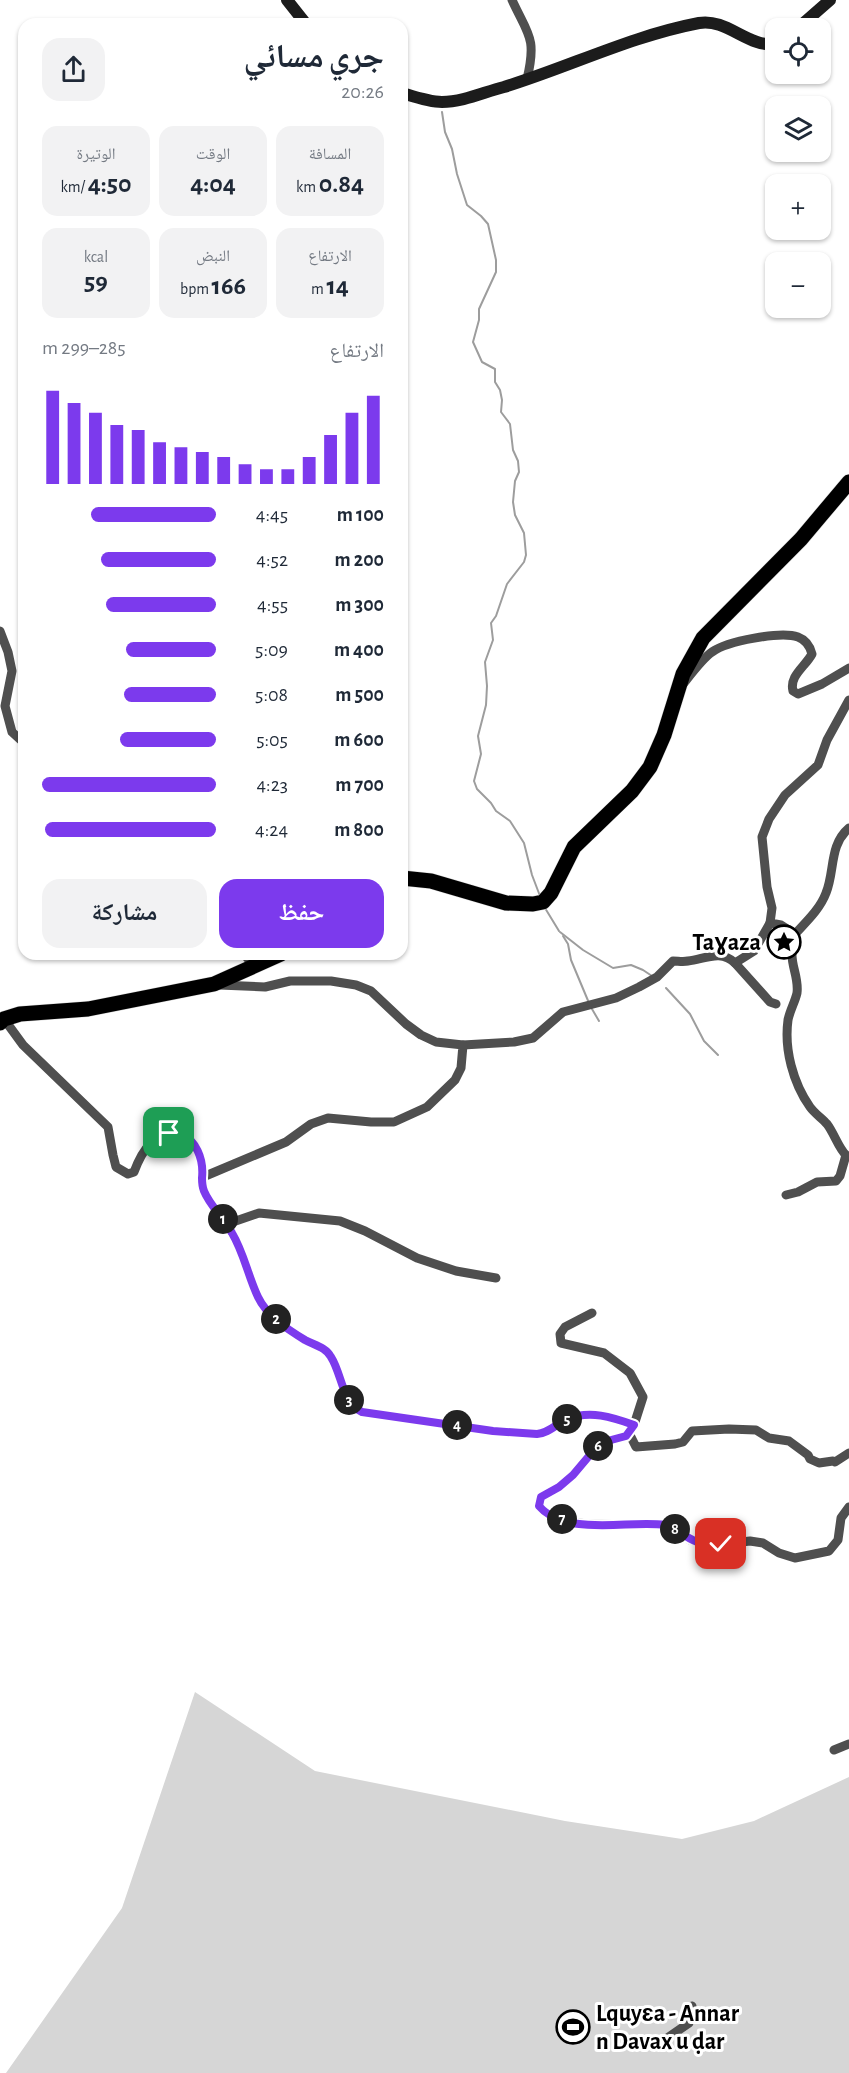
<!DOCTYPE html>
<html lang="ar">
<meta charset="utf-8">
<style>
:root{--surface:#fff;--page:#f2f2f3;--text:#1f2937;--muted:#747a83;--accent:#7c3aed}
body{margin:0;font-family:"Alegreya Sans","Noto Naskh Arabic",sans-serif;background:var(--page);color:var(--text);direction:rtl;height:100vh;display:flex;flex-direction:column;font-size:22px;white-space:nowrap}
*{box-sizing:border-box;margin:0}
p{font-size:20px;color:var(--muted)}
.icon{flex:none;width:33px;height:33px;fill:none;stroke:currentColor;stroke-width:2;stroke-linecap:round;stroke-linejoin:round}
.map{position:relative;flex:1;overflow:hidden;direction:ltr}
.details{position:absolute;left:18px;top:18px;width:390px;height:942px;display:flex;flex-direction:column;background:var(--surface);border-radius:18px;box-shadow:0 2px 4px #0004;direction:rtl}
.details>*{flex:none}
.buttons{position:absolute;left:765px;top:18px;display:grid;gap:12px}
.buttons a{display:grid;place-items:center;width:66px;height:66px;border-radius:12px;background:var(--surface);box-shadow:0 2px 4px #0004;font-size:30px}
.pin{position:absolute;display:grid;place-items:center;width:51px;height:51px;color:#fff;margin:-26px;border-radius:12px;box-shadow:0 3px 9px #0006}
.km{position:absolute;width:30px;height:30px;margin:-15px;border-radius:50%;background:#222;color:#fff;font-size:16px;line-height:30px;text-align:center}
.round{display:grid;place-items:center;flex:none;width:63px;height:63px;border-radius:18px;background:var(--page)}
.head{display:flex;align-items:center;justify-content:space-between;height:102px;padding:0 24px}
h1{font-size:33px;font-weight:700;line-height:45px}
.metrics{display:grid;grid-template-columns:repeat(3,1fr);gap:9px;height:102px;padding:6px 24px}
.metrics div{display:grid;align-content:center;border-radius:15px;background:var(--page);text-align:center}
.metrics b{font-size:26px;font-weight:700}
.metrics small{font-size:16px;font-weight:400}
.metrics p{font-size:16px}
.chart{height:168px;padding:12px 24px}
.chart p{display:flex;justify-content:space-between}
.chart svg{width:100%;height:108px;margin-top:6px;stroke:var(--accent);stroke-width:6}
.button{display:flex;gap:12px;margin-top:auto;padding:12px 24px}
.button a{flex:1;height:69px;border-radius:18px;background:var(--accent);color:#fff;font-size:24px;font-weight:700;line-height:69px;text-align:center}
.button a+a{background:var(--page);color:var(--text)}
ul{padding:0 24px;list-style:none;font-size:20px}
li{display:grid;grid-template-columns:96px 72px 1fr;align-items:center;height:45px}
li i{height:15px;border-radius:8px;background:var(--accent)}
.map>svg:first-child{display:block}
</style>
<div class="map">
<svg width="849" height="2073" viewBox="0 0 849 2073">
<rect width="100%" height="100%" fill="#fff"/>
<path fill="#d6d6d6" d="M195,1692L315,1771L565,1821L682,1839L754,1821L849,1777V2073H6L122,1908Z"/>
<g fill="none" stroke-linecap="round" stroke-linejoin="round">
<g stroke="#9d9d9d" stroke-width="2">
<path d="M442,112L445,132L452,149L457,174L467,205L481,216L488,224L496,260V272L479,309V320L473,342L482,362L495,369V382L500,390L502,400L501,412L510,424L513,450L518,461L519,472L515,481L513,502L515,515L524,533L526,555L524,562L507,584L496,616L491,623L493,640L485,662L487,686L486,705L478,736L481,754L474,781L477,789L491,803L496,811L510,821L524,843L532,875L540,896"/>
<path d="M545,908L559,931"/>
<path d="M560,932L583,950L613,968L631,965L643,970L652,976"/>
<path d="M563,936L568,944L571,960L589,1003"/>
<path d="M666,988L690,1014L704,1041L718,1055"/>
<path d="M592,1009L599,1021"/>
</g>
<g stroke="#dbdbdb" stroke-width="16">
<g id="primary">
<path d="M402,878L431,881L506,903L533,904L543,902L551,893L574,847L632,791L650,767L664,735L683,674L703,638L801,539L849,482"/>
<path d="M0,1023L4,1019L20,1014L88,1009L214,984L281,954"/>
</g>
</g>
<g stroke="#4f4f4f" stroke-width="9">
<path d="M512,0C528,35 537,37 527,79"/>
<path d="M0,631L8,652L12,671L5,706L12,732L24,743"/>
<path d="M684,683C691,674 703,658 712,652C727,641 781,631 798,637C806,640 810,646 812,654C805,667 789,676 793,691L798,694L822,684L849,668"/>
<path d="M795,934C807,921 820,909 826,893C835,871 829,845 849,828"/>
<path d="M244,954L254,966"/>
<path d="M735,963L770,1002L776,1004"/>
<path d="M4,1019L23,1045L108,1127L113,1155L116,1167L128,1174L134,1172C143,1148 152,1136 179,1131C196,1141 203,1158 202,1178C202,1183 202,1186 204,1191C210,1206 224,1218 232,1233C244,1253 248,1276 258,1297C267,1316 287,1329 305,1340C314,1345 326,1347 331,1357C342,1374 341,1403 362,1412L493,1431L537,1434C549,1433 556,1424 567,1419C590,1410 612,1417 634,1425"/>
<path d="M463,1045L514,1042L533,1038L563,1012L616,998L639,987L657,977L673,961C678,961 683,962 688,961C705,959 721,949 735,963L754,951L770,923"/>
<path d="M203,1177L286,1142L311,1124L328,1118L371,1122H394L427,1107L455,1080L461,1068L463,1045L436,1042L421,1035L406,1024L371,991L356,985L331,981H290L265,987L219,985"/>
<path d="M786,1195L798,1192L817,1182L836,1181L840,1176L846,1155C839,1149 834,1133 827,1124C822,1118 815,1114 810,1107C793,1083 784,1049 788,1020C790,1010 795,1002 797,993C799,978 791,966 792,952C792,946 794,940 795,934L781,925L770,923L772,908L767,887L762,837L769,819L785,795L818,765L827,740L849,700"/>
<path d="M227,1224L259,1213L340,1221L365,1231L417,1258L456,1271L496,1278"/>
<path d="M592,1313L565,1327L560,1334L561,1343L604,1353L630,1373L643,1397L634,1425L626,1436L600,1443L573,1475L559,1487L541,1497L539,1506L544,1512L569,1522L588,1524L668,1525L690,1540L708,1546L750,1541L763,1543L779,1553L795,1558L829,1551L838,1540L841,1518L849,1507"/>
<path d="M626,1436L631,1437L636,1447L675,1444L683,1442L692,1431L729,1429L756,1430L769,1438L789,1441L808,1455L810,1459L819,1463L833,1461L835,1462L849,1453"/>
<path d="M834,1750L849,1744"/>
<path d="M643,2042L660,2043L689,2023L692,2006"/>
</g>
<g stroke="#1c1c1c" stroke-width="12">
<path d="M287,0L306,24"/>
<path d="M798,28L830,0"/>
<path d="M402,93C415,97 429,102 442,102C463,102 484,92 504,87C569,67 631,36 699,23C727,18 748,48 776,44"/>
</g>
<use href="#primary" stroke="#000" stroke-width="15"/>
</g>
<g fill="none" stroke-linecap="round" stroke-linejoin="round">
<g stroke="#fff" stroke-width="12">
<path id="route" d="M169,1133L179,1131C196,1141 204,1158 202,1178C202,1183 202,1186 204,1191C210,1206 224,1218 232,1233C244,1253 248,1276 258,1297C267,1316 287,1329 305,1340C314,1345 326,1347 331,1357C342,1374 342,1403 362,1412L493,1431L537,1434C549,1433 556,1424 567,1419C590,1410 612,1417 634,1425L626,1436L600,1443L573,1475L559,1487L541,1497L539,1506C565,1537 629,1520 665,1525C670,1525 674,1529 678,1531C692,1541 704,1547 721,1544"/>
</g>
<use href="#route" stroke="#7c3aed" stroke-width="8"/>
</g>
<defs>
<g id="sight-ring" transform="scale(1.725)"><circle r="9.5" fill="#fff" stroke="#000" stroke-width="1.5"/><path d="M0-6L1.8-2.2L6-1.7L2.9 1.2L3.7 5.4L0 3.3L-3.7 5.4L-2.9 1.2L-6-1.7L-1.8-2.2Z" fill="#000"/></g>
<g id="stadium-ring" transform="scale(1.725)"><circle r="9.5" fill="#fff" stroke="#000" stroke-width="1.5"/><path d="M0-5a6.5 5 0 1 0 0 10a6.5 5 0 1 0 0-10ZM-3.5-1.8h7v3.6h-7Z" fill="#000"/></g>
</defs>
<g fill-rule="evenodd">
<use href="#sight-ring" x="784" y="942"/>
<use href="#stadium-ring" x="573" y="2027"/>
</g>
<g text-anchor="middle" stroke-width="6" stroke-linejoin="round" paint-order="stroke">
<g font-size="24" font-weight="bold" fill="#000" stroke="#fff" text-anchor="end">
<text x="761" y="950">Taɣaza</text>
<text x="596" y="2021" text-anchor="start">Lquyɛa - Annar<tspan x="596" dy="28">n Davax u ḍar</tspan></text>
</g>
</g>
</svg>
<div class="buttons">
<a><svg class="icon" aria-label="locate" viewBox="0 0 24 24"><circle cx="12" cy="12" r="6"/><path d="M12 2v4M12 18v4M2 12h4M18 12h4"/></svg></a>
<a><svg class="icon" aria-label="layers" viewBox="0 0 24 24"><path d="M12 4l9 5-9 5-9-5zM3 14l9 5 9-5"/></svg></a>
<a>+</a>
<a>−</a>
</div>
<div class="pin" style="left:169px;top:1133px;background:#1e9e55"><svg class="icon" aria-label="arrive" viewBox="0 0 24 24"><path d="M6 21V4h12l-3 4 3 4H6"/></svg></div>
<div class="pin" style="left:721px;top:1544px;background:#d93025"><svg class="icon" aria-label="check" viewBox="0 0 24 24"><path d="M5 12l5 5 9-10"/></svg></div>
<b class="km" style="left:223px;top:1219px">1</b>
<b class="km" style="left:276px;top:1319px">2</b>
<b class="km" style="left:349px;top:1400px">3</b>
<b class="km" style="left:457px;top:1425px">4</b>
<b class="km" style="left:567px;top:1419px">5</b>
<b class="km" style="left:598px;top:1446px">6</b>
<b class="km" style="left:562px;top:1519px">7</b>
<b class="km" style="left:675px;top:1529px">8</b>
<section class="details">
<div class="head"><div><h1>جري مسائي</h1><p>20:26</p></div><a class="round"><svg class="icon" aria-label="share" viewBox="0 0 24 24"><path d="M12 15V3M7 8l5-5 5 5M5 13v7h14v-7"/></svg></a></div>
<div class="metrics">
<div><p>المسافة</p><b>0.84<small> km</small></b></div>
<div><p>الوقت</p><b>4:04</b></div>
<div><p>الوتيرة</p><b>4:50<small> /km</small></b></div>
</div>
<div class="metrics">
<div><p>الارتفاع</p><b>14<small> m</small></b></div>
<div><p>النبض</p><b>166<small> bpm</small></b></div>
<div><p>kcal</p><b>59</b></div>
</div>
<div class="chart"><p><span>الارتفاع</span>285–299 m</p>
<svg viewBox="0 0 160 44" preserveAspectRatio="none"><path d="M5 44V6M15 44V11M25 44V15M35 44V20M45 44V22M55 44V27M65 44V29M75 44V31M85 44V33M95 44V36M105 44V38M115 44V38M125 44V33M135 44V24M145 44V15M155 44V8"/></svg>
</div>
<ul>
<li><b>100 m</b>4:45<i style="width:72%"></i></li>
<li><b>200 m</b>4:52<i style="width:66%"></i></li>
<li><b>300 m</b>4:55<i style="width:63%"></i></li>
<li><b>400 m</b>5:09<i style="width:52%"></i></li>
<li><b>500 m</b>5:08<i style="width:53%"></i></li>
<li><b>600 m</b>5:05<i style="width:55%"></i></li>
<li><b>700 m</b>4:23<i style="width:100%"></i></li>
<li><b>800 m</b>4:24<i style="width:98%"></i></li>
</ul>
<div class="button"><a>حفظ</a><a>مشاركة</a></div>
</section>
</div>
